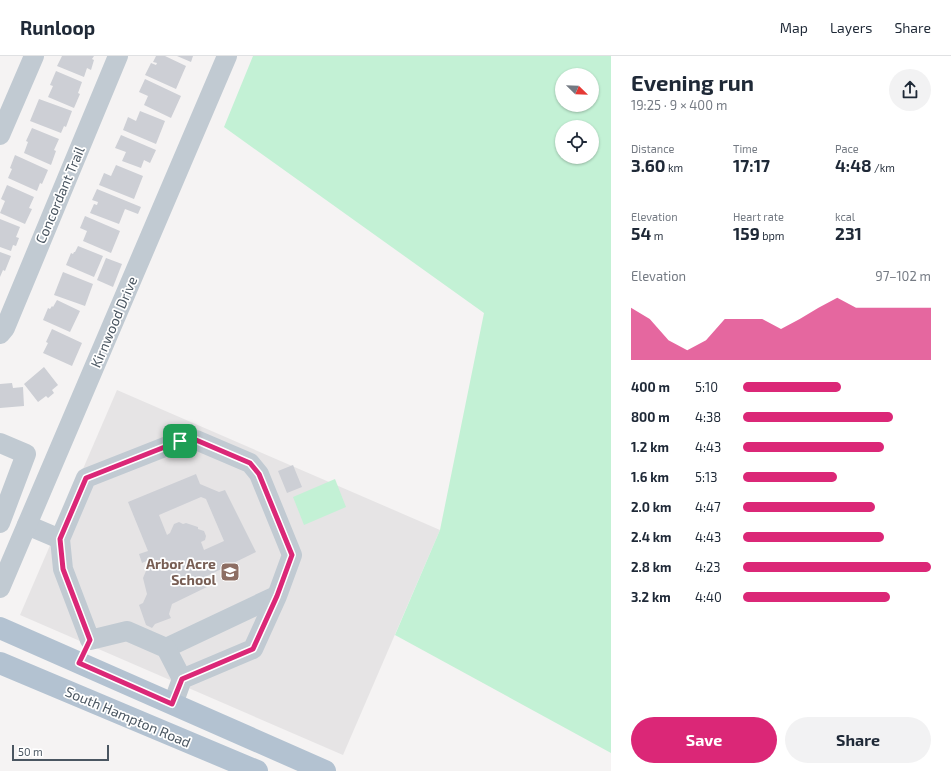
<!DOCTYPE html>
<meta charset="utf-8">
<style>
:root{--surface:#fff;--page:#f2f2f3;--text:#1f2937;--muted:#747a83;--line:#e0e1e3;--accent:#db2777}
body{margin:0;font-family:"Exo 2",sans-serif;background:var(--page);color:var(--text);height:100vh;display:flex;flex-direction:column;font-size:15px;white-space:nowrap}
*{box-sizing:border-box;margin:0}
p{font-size:13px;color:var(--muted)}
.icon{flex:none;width:22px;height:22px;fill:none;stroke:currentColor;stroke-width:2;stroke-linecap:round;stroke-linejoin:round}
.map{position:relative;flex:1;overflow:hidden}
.drawer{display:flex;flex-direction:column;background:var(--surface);width:340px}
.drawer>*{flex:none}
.needle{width:26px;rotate:113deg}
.tools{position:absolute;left:555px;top:12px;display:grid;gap:8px}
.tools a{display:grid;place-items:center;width:44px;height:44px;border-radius:50%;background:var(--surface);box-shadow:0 1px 3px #0004;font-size:20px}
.scale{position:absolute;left:12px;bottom:10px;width:97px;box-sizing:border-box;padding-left:4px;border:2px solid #4a5661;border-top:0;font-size:11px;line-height:14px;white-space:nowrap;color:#4a5661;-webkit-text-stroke:3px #fff;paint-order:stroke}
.pin{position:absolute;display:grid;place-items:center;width:34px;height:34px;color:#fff;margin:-17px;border-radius:8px;box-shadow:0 2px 6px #0006}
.round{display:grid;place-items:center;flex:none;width:42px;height:42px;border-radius:21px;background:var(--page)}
.head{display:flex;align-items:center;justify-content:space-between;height:68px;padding:0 20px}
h1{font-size:22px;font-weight:700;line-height:30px}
.metrics{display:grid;grid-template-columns:repeat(3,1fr);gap:6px;height:68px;padding:4px 20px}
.metrics div{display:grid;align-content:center}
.metrics b{font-size:17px;font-weight:700}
.metrics small{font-size:11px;font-weight:400}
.metrics p{font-size:11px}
.chart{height:112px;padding:8px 20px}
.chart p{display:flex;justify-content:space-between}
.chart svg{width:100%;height:72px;margin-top:4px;fill:var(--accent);opacity:.7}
.primary-button{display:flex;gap:8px;margin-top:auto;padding:8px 20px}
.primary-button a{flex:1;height:46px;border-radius:24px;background:var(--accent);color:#fff;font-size:16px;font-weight:700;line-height:46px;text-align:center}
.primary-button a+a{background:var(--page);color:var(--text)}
ul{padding:0 20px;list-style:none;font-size:13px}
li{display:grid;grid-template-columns:64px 48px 1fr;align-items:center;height:30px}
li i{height:10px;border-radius:5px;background:var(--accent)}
header{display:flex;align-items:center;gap:24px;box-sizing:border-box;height:56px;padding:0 20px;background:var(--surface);border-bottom:1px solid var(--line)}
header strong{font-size:19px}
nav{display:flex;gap:22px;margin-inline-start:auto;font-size:14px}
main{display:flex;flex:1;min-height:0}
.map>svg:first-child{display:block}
</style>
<header>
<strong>Runloop</strong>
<nav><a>Map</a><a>Layers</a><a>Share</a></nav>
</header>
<main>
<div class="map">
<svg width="611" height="715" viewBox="0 0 611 715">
<rect width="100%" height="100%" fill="#f5f3f3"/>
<path fill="#e6e4e5" d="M117,334L440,474L343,699L20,559Z"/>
<g fill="#c3f1d5" fill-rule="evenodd">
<path d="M253,0H611V697L395,579L440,474L484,257L224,71ZM562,19H592V49H562ZM562,71H592V101H562Z"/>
<path d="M335,423L346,451L304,469L293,441Z"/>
</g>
<g fill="#cdcfd5" fill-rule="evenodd">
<path d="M62,0H94L92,3L94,4L91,14L87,12L84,21L57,10Z"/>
<path d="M156,0H165L186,10L176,33L145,19L151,7L156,9L157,7L153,6Z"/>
<path d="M177,0H193L191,6Z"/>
<path d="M56,15L82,26L78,37L80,38L74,52L48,41L53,30L50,29Z"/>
<path d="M145,23L181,40L171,62L144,49L148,40L139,36Z"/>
<path d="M39,43L72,55L66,71L64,70L61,77L30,65Z"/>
<path d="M140,55L165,65L156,88L123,74L128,61L136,65Z"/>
<path d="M32,72L59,83L54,94L56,95L51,109L24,97L28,86L26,85Z"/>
<path d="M121,79L156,94L150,107L144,104L141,112L122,105L126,96L115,92Z"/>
<path d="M15,99L48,114L42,128L40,127L37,135L8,122L12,113L10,112Z"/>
<path d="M116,109L143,120L134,143L99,129L104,117L111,120Z"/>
<path d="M7,129L34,141L29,152L32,153L25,168L0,157L5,145L1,143Z"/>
<path d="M97,133L141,151L138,158L125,153L119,168L90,157L94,148L97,149L98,146L92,144Z"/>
<path d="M85,160L120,175L111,197L83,185L87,175L80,172Z"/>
<path d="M0,163L20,171L16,181L19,182L16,190L13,189L11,195L0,191Z"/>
<path d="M78,190L103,200L94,221L66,209L71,197L73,198L74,196H75Z"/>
<path d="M0,196L11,200L5,215L3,214L0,221Z"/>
<path d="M106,202L122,208L113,231L97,224Z"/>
<path d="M63,216L93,228L85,250L54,239Z"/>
<path d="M57,244L80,255L70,276L43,264L48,252L50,253L52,250L53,251Z"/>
<path d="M52,273L82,287L72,310L43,297L48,287L46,286Z"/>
<path d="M44,311L58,329L52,334L54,337L48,342L46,340L38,346L24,328Z"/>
<path d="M12,327L13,332L23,331L24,350L0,352V328Z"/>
<path d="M293,409L302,431L287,437L278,415Z"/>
<path d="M196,418L200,428L219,436L225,434L256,496L205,521L209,530L172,548L169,558L171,562L155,568L152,572L146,569L139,549L143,547L147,538L143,522L151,503L142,507L139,498L148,495L128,446ZM201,441L206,443L224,485L204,494L201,486L205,484L206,480L204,475L198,473V471L186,467L183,468L179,466L174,468L170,477L167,479L159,459Z"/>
</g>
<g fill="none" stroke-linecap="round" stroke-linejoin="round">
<g stroke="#c1cad2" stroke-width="20">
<path d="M0,79L34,0"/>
<path d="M0,278L5,272L118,0"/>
<path d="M0,387L26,398L0,467"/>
<path d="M27,469L60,483"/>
<path d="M0,532L227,0"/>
<path d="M166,592L276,540"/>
<path d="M173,648L182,623L166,592L127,575L90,584L63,513L60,483L86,422L180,385L196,384L250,407L259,418L292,499L277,540L253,593L182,623"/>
</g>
<g stroke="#b3c2d1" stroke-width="22">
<path d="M0,572L325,715"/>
<path d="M0,607L257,715"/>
</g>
</g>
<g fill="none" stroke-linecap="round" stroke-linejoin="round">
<g stroke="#fff" stroke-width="8">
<path id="route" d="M196,384L250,407L259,418L292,499L277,540L253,593L182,623L172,648L79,607L90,584L63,513L60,483L86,422L180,385Z"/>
</g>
<use href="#route" stroke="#db2777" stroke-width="5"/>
</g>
<defs>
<g id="school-square" transform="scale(1)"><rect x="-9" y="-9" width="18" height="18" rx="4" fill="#8d6e63" stroke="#fff"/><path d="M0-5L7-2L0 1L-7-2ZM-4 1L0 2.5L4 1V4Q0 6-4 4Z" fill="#fff"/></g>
</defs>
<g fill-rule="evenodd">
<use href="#school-square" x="230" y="516"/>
</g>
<g text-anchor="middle" stroke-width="3.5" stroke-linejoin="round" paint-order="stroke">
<g font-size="14" fill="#4a5661" stroke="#fff">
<text transform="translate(60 139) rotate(-67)" y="5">Concordant Trail</text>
<text transform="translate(114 266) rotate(-67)" y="5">Kirnwood Drive</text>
<text transform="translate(128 661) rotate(23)" y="5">South Hampton Road</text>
</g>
<g font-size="14" font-weight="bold" fill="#785e54" stroke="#fff" text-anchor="end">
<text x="216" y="513">Arbor Acre<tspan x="216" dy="16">School</tspan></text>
</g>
</g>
</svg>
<div class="tools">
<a><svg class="needle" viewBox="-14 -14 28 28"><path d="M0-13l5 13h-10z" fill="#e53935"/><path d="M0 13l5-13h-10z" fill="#747a83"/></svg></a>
<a><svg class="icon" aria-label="locate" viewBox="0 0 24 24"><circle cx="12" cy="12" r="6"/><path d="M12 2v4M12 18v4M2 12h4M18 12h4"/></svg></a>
</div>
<div class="scale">50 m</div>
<div class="pin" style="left:180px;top:385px;background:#1e9e55"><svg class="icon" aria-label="arrive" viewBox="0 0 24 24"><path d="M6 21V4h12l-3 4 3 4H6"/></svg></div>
</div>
<section class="drawer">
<div class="head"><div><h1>Evening run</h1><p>19:25 · 9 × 400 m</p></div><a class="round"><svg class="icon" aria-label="share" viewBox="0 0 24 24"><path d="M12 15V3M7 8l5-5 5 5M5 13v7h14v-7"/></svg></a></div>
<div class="metrics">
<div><p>Distance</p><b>3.60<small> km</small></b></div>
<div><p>Time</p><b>17:17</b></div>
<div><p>Pace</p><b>4:48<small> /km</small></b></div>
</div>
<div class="metrics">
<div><p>Elevation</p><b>54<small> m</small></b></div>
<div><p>Heart rate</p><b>159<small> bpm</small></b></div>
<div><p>kcal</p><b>231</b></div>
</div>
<div class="chart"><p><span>Elevation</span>97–102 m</p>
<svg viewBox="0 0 160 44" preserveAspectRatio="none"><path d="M0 44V12L10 19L20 32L30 38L40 32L50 19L60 19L70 19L80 25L90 19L100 12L110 6L120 12L130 12L140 12L150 12L160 12V44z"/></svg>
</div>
<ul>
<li><b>400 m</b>5:10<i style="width:52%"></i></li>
<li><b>800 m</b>4:38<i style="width:80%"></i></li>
<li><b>1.2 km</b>4:43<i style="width:75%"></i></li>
<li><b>1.6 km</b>5:13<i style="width:50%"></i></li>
<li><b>2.0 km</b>4:47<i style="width:70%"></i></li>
<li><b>2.4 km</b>4:43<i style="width:75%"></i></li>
<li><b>2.8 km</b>4:23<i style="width:100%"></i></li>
<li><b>3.2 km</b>4:40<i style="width:78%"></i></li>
</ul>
<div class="primary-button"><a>Save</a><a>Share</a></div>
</section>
</main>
